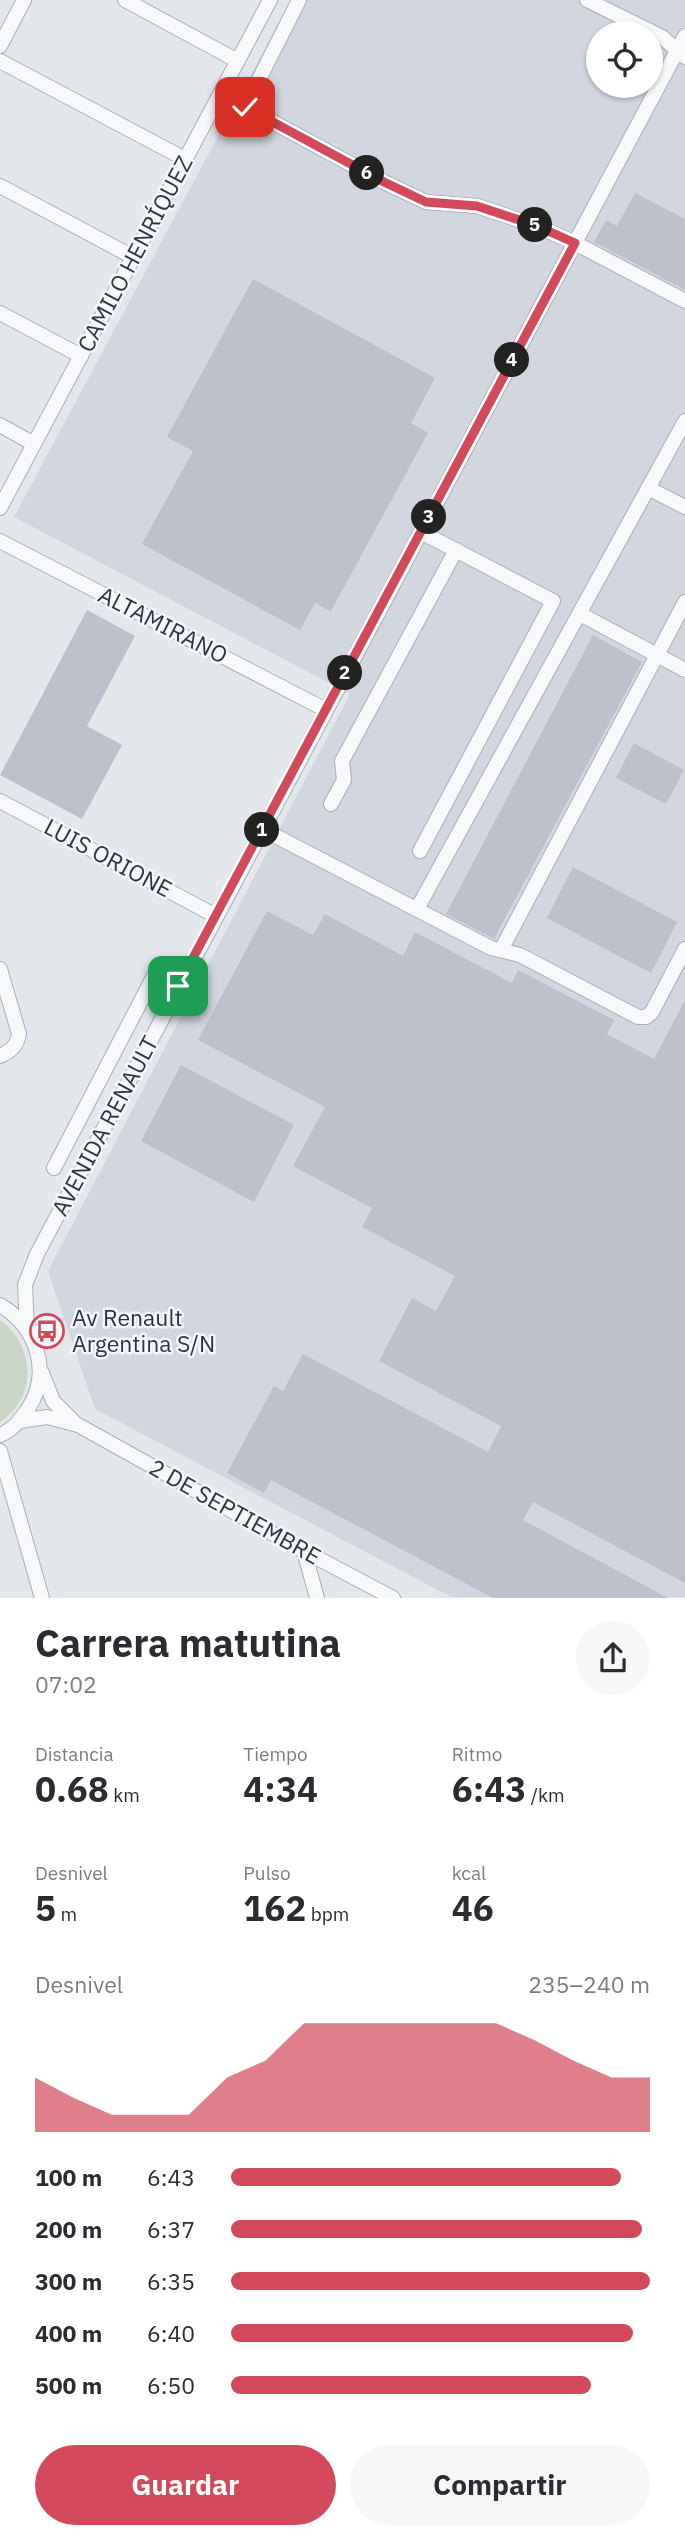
<!DOCTYPE html>
<html lang="es">
<meta charset="utf-8">
<style>
:root{--surface:#fff;--page:#f7f7f7;--text:#2b2b33;--muted:#7c7c81;--accent:#d1495b}
body{margin:0;font-family:"IBM Plex Sans",sans-serif;background:var(--page);color:var(--text);height:100vh;display:flex;flex-direction:column;font-size:26px;white-space:nowrap}
*{box-sizing:border-box;margin:0}
p{font-size:23px;color:var(--muted)}
.icon{flex:none;width:38px;height:38px;fill:none;stroke:currentColor;stroke-width:2;stroke-linecap:round;stroke-linejoin:round}
.map{position:relative;height:1598px;overflow:hidden}
.details{display:flex;flex-direction:column;background:var(--surface);flex:1}
.details>*{flex:none}
.tools{position:absolute;left:586px;top:21px;display:grid;gap:14px}
.tools a{display:grid;place-items:center;width:77px;height:77px;border-radius:50%;background:var(--surface);box-shadow:0 2px 5px #0004;font-size:35px}
.pin{position:absolute;display:grid;place-items:center;width:60px;height:60px;color:#fff;margin:-30px;border-radius:14px;box-shadow:0 4px 10px #0006}
.km{position:absolute;width:35px;height:35px;margin:-18px;border-radius:50%;background:#222;color:#fff;font-size:19px;line-height:35px;text-align:center}
.round{display:grid;place-items:center;flex:none;width:74px;height:74px;border-radius:37px;background:var(--page)}
.summary{display:flex;align-items:center;justify-content:space-between;height:119px;padding:0 35px}
h1{font-size:38px;font-weight:700;line-height:52px}
.metrics{display:grid;grid-template-columns:repeat(3,1fr);gap:10px;height:119px;padding:7px 35px}
.metrics div{display:grid;align-content:center}
.metrics b{font-size:35px;font-weight:700}
.metrics small{font-size:19px;font-weight:400}
.metrics p{font-size:19px}
.chart{height:196px;padding:14px 35px}
.chart p{display:flex;justify-content:space-between}
.chart svg{width:100%;height:126px;margin-top:7px;fill:var(--accent);opacity:.7}
.action{display:flex;gap:14px;margin-top:auto;padding:14px 35px}
.action a{flex:1;height:80px;border-radius:42px;background:var(--accent);color:#fff;font-size:28px;font-weight:700;line-height:80px;text-align:center}
.action a+a{background:var(--page);color:var(--text)}
ul{padding:0 35px;list-style:none;font-size:23px}
li{display:grid;grid-template-columns:112px 84px 1fr;align-items:center;height:52px}
li i{height:18px;border-radius:9px;background:var(--accent)}
.map>svg:first-child{display:block}
</style>
<div class="map">
<svg width="685" height="1598" viewBox="0 0 685 1598">
<rect width="100%" height="100%" fill="#e4e7ec"/>
<path fill="#d2d6de" fill-rule="evenodd" d="M291,0H685V1597H451L95,1409L48,1271L350,694L14,517ZM598,33H651V86H598Z"/>
<path fill="#c9d6c5" d="M0,1320C35,1346 38,1397 0,1422Z"/>
<g fill="#bbc0ca">
<path d="M635,193L685,219V290L594,242L606,220L617,226Z"/>
<path d="M253,279L435,378L411,423L428,433L331,611L315,603L300,630L142,544L193,451L167,437Z"/>
<path d="M87,610L135,636L87,726L122,745L82,819L0,775Z"/>
<path d="M593,635L642,662L494,939L446,914Z"/>
<path d="M634,743L684,770L666,804L616,778Z"/>
<path d="M573,867L677,922L651,973L547,918Z"/>
<path d="M267,911L313,935L325,914L403,956L415,932L512,983L518,970L614,1020L607,1034L654,1059L685,1000V1583L533,1502L523,1520L668,1598H493L271,1480L264,1493L227,1473L274,1386L283,1391L303,1354L488,1452L501,1426L379,1361L412,1298L436,1311L455,1276L362,1227L372,1208L293,1166L325,1107L198,1040Z"/>
<path d="M181,1065L294,1125L254,1202L141,1141Z"/>
</g>
<g fill="none" stroke-linecap="round" stroke-linejoin="round">
<g stroke="#a9aeb7" stroke-width="16">
<g id="minor">
<path d="M125,0L238,61"/>
<path d="M299,0L245,107L384,182L426,202L477,206L537,226L575,243L685,301"/>
<path d="M587,0L662,37L685,57"/>
<path d="M0,46L24,0"/>
<path d="M0,61L185,159"/>
<path d="M0,186L133,257"/>
<path d="M0,313L81,356"/>
<path d="M0,425L34,444"/>
<path d="M648,488L685,507"/>
<path d="M0,508L270,0"/>
<path d="M0,541L326,710"/>
<path d="M580,614L685,670"/>
<path d="M0,801L216,916"/>
<path d="M331,804L344,780L342,761L456,550"/>
<path d="M262,829L491,948L520,955L638,1017H646L652,1012L685,949"/>
<path d="M420,851L553,601L421,532"/>
<path d="M417,909L685,421"/>
<path d="M501,950L685,602"/>
<path d="M0,969L19,1034C17,1046 11,1051 0,1056"/>
<path d="M54,1168L155,974"/>
<path d="M0,1305C37,1327 52,1372 28,1409C20,1420 13,1430 0,1435"/>
<path d="M27,1327L25,1285L37,1254L685,36"/>
<path d="M42,1373L53,1401L74,1422"/>
<path d="M20,1421L47,1417L78,1425L304,1551L393,1598"/>
<path d="M0,1451L42,1598"/>
<path d="M304,1551L317,1598"/>
</g>
</g>
<use href="#minor" stroke="#f7f8fa" stroke-width="14"/>
</g>
<g fill="none" stroke-linecap="round" stroke-linejoin="round">
<g stroke="#fff" stroke-width="14">
<path id="route" d="M178,986L575,243L537,226L477,206L426,202L384,182L245,107"/>
</g>
<use href="#route" stroke="#d1495b" stroke-width="9"/>
</g>
<defs>
<g id="bus-ring" transform="scale(1.75)"><circle r="9.5" fill="#f4f6f9" stroke="#d1495b" stroke-width="1.5"/><path d="M-5-6H5V4H4V6H2V4H-2V6H-4V4H-5ZM-3.5-4V0h7V-4ZM-3.5 1.2v1.5H-2V1.2ZM2 1.2v1.5H3.5V1.2Z" fill="#d1495b"/></g>
</defs>
<g fill-rule="evenodd">
<use href="#bus-ring" x="47" y="1331"/>
</g>
<g text-anchor="middle" stroke-width="5" stroke-linejoin="round" paint-order="stroke">
<g font-size="23" fill="#2b3445" stroke="#f4f6f9">
<text transform="translate(135 254) rotate(-62)" y="8">CAMILO HENRÍQUEZ</text>
<text transform="translate(163 625) rotate(27)" y="8">ALTAMIRANO</text>
<text transform="translate(108 858) rotate(28)" y="8">LUIS ORIONE</text>
<text transform="translate(105 1126) rotate(-62)" y="8">AVENIDA RENAULT</text>
<text transform="translate(235 1512) rotate(29)" y="8">2 DE SEPTIEMBRE</text>
</g>
<g font-size="23" fill="#2b3445" stroke="#f4f6f9" text-anchor="start">
<text x="72" y="1326">Av Renault<tspan x="72" dy="26">Argentina S/N</tspan></text>
</g>
</g>
</svg>
<div class="tools">
<a><svg class="icon" aria-label="locate" viewBox="0 0 24 24"><circle cx="12" cy="12" r="6"/><path d="M12 2v4M12 18v4M2 12h4M18 12h4"/></svg></a>
</div>
<div class="pin" style="left:178px;top:986px;background:#1e9e55"><svg class="icon" aria-label="arrive" viewBox="0 0 24 24"><path d="M6 21V4h12l-3 4 3 4H6"/></svg></div>
<div class="pin" style="left:245px;top:107px;background:#d93025"><svg class="icon" aria-label="check" viewBox="0 0 24 24"><path d="M5 12l5 5 9-10"/></svg></div>
<b class="km" style="left:262px;top:830px">1</b>
<b class="km" style="left:345px;top:673px">2</b>
<b class="km" style="left:429px;top:517px">3</b>
<b class="km" style="left:512px;top:360px">4</b>
<b class="km" style="left:535px;top:225px">5</b>
<b class="km" style="left:367px;top:173px">6</b>
</div>
<section class="details">
<div class="summary"><div><h1>Carrera matutina</h1><p>07:02</p></div><a class="round"><svg class="icon" aria-label="share" viewBox="0 0 24 24"><path d="M12 15V3M7 8l5-5 5 5M5 13v7h14v-7"/></svg></a></div>
<div class="metrics">
<div><p>Distancia</p><b>0.68<small> km</small></b></div>
<div><p>Tiempo</p><b>4:34</b></div>
<div><p>Ritmo</p><b>6:43<small> /km</small></b></div>
</div>
<div class="metrics">
<div><p>Desnivel</p><b>5<small> m</small></b></div>
<div><p>Pulso</p><b>162<small> bpm</small></b></div>
<div><p>kcal</p><b>46</b></div>
</div>
<div class="chart"><p><span>Desnivel</span>235–240 m</p>
<svg viewBox="0 0 160 44" preserveAspectRatio="none"><path d="M0 44V25L10 32L20 38L30 38L40 38L50 25L60 19L70 6L80 6L90 6L100 6L110 6L120 6L130 12L140 19L150 25L160 25V44z"/></svg>
</div>
<ul>
<li><b>100 m</b>6:43<i style="width:93%"></i></li>
<li><b>200 m</b>6:37<i style="width:98%"></i></li>
<li><b>300 m</b>6:35<i style="width:100%"></i></li>
<li><b>400 m</b>6:40<i style="width:96%"></i></li>
<li><b>500 m</b>6:50<i style="width:86%"></i></li>
</ul>
<div class="action"><a>Guardar</a><a>Compartir</a></div>
</section>
